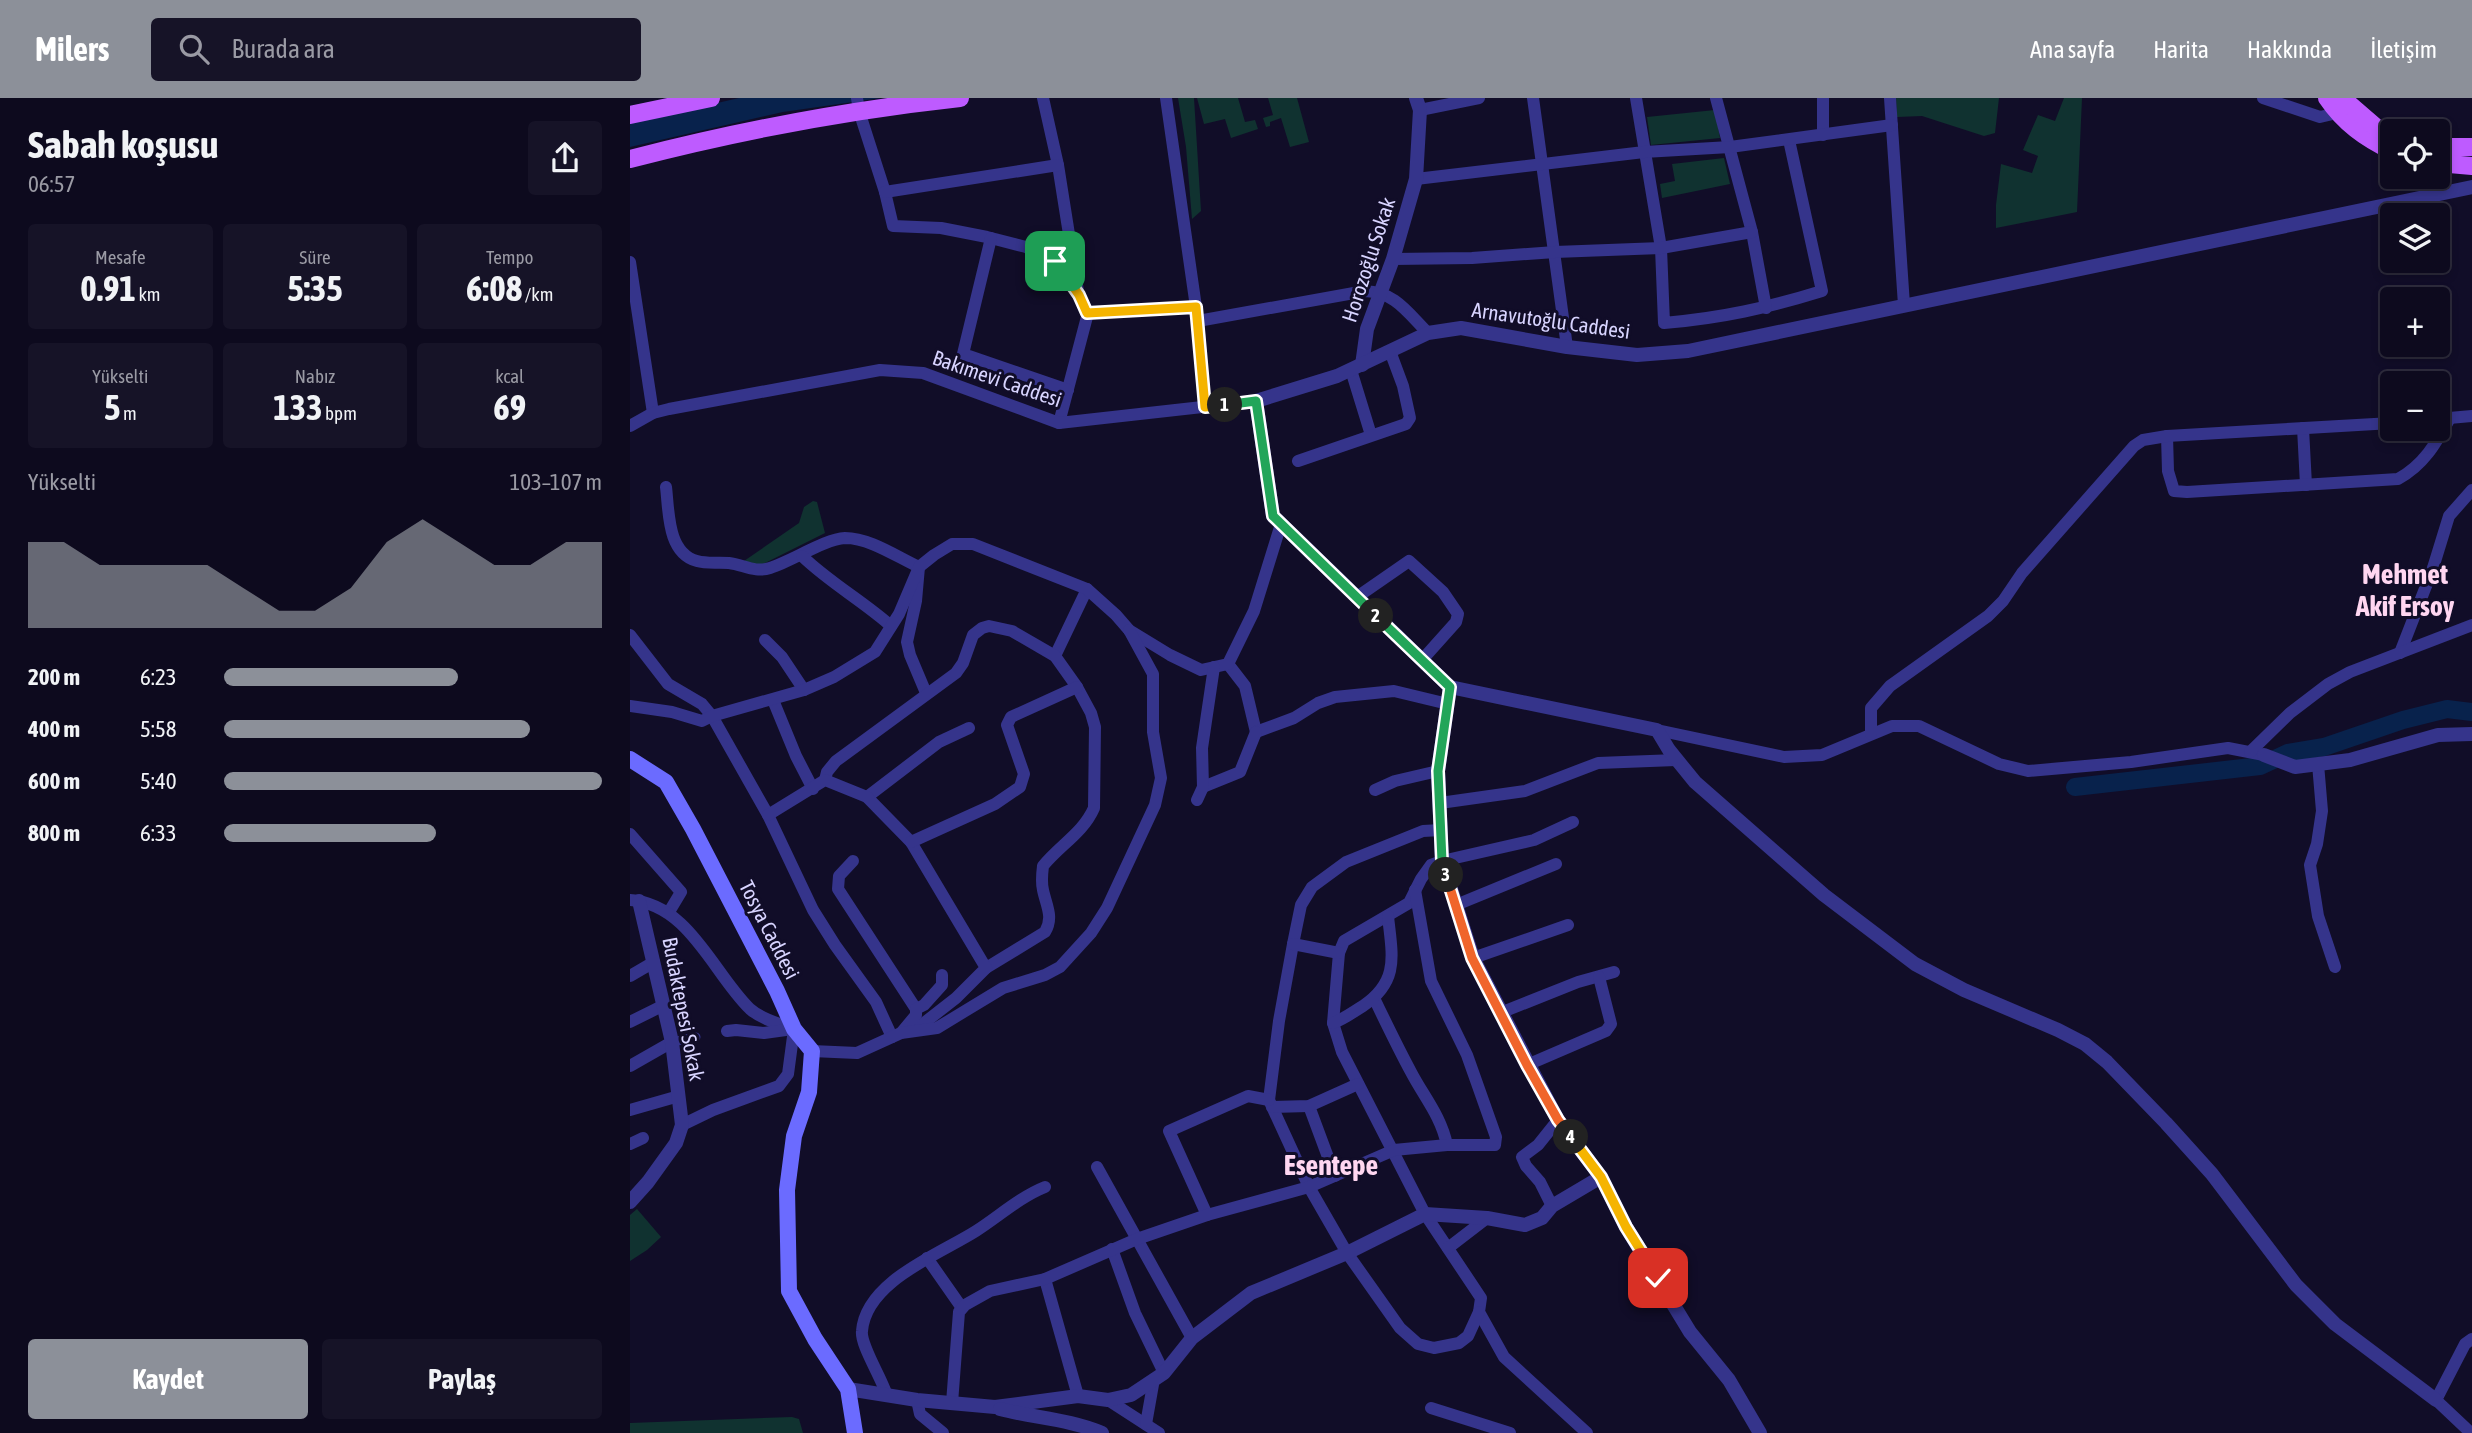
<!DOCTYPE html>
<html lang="tr">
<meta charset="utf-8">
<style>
:root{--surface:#0d0a1e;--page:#161327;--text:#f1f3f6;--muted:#9a9aa4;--line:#2d2b3c;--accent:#8c9099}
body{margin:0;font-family:"Asap Condensed",sans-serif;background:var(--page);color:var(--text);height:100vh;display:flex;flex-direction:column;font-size:26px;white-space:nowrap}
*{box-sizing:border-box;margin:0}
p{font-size:23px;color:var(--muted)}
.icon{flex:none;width:38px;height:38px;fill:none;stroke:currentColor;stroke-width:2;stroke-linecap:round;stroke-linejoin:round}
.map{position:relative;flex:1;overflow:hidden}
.drawer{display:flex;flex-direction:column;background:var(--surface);width:630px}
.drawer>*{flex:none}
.fabs{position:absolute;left:1750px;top:21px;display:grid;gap:14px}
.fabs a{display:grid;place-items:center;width:70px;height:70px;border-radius:7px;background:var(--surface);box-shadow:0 4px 10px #0003,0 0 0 2px var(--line);font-size:35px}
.pin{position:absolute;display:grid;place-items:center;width:60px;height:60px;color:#fff;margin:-30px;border-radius:14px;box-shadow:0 4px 10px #0006}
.km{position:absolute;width:35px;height:35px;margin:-18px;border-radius:50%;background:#222;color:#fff;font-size:19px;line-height:35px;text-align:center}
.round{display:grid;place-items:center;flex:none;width:74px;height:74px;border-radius:7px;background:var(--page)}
.headline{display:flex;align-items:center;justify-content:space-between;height:119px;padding:0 28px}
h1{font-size:38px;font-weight:700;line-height:52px}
.metrics{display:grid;grid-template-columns:repeat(3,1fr);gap:10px;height:119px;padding:7px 28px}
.metrics div{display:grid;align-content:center;border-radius:7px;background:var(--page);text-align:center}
.metrics b{font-size:35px;font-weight:700}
.metrics small{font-size:19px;font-weight:400}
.metrics p{font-size:19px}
.chart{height:196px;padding:14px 28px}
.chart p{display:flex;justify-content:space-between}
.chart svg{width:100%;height:126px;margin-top:7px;fill:var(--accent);opacity:.7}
.button{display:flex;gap:14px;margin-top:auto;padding:14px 28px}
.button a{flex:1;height:80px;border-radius:7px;background:var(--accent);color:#fff;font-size:28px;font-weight:700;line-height:80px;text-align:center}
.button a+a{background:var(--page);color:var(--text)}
ul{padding:0 28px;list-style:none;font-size:23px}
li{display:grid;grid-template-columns:112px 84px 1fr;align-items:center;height:52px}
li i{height:18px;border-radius:9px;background:var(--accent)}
header{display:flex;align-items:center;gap:42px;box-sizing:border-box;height:98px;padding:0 35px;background:var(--accent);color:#fff}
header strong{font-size:33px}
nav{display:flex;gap:38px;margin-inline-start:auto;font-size:24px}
.search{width:490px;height:63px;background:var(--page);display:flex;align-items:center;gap:18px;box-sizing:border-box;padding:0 24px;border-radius:7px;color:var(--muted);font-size:26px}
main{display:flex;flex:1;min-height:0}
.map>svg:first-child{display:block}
</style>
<header>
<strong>Milers</strong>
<div class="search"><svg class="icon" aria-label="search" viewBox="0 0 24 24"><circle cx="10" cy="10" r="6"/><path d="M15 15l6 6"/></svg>Burada ara</div>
<nav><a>Ana sayfa</a><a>Harita</a><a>Hakkında</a><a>İletişim</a></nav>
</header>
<main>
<section class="drawer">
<div class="headline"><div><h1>Sabah koşusu</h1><p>06:57</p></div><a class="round"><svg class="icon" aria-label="share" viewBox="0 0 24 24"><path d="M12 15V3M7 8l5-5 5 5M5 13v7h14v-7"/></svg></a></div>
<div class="metrics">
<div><p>Mesafe</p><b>0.91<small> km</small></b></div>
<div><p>Süre</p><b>5:35</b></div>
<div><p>Tempo</p><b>6:08<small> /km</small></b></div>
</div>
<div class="metrics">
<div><p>Yükselti</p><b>5<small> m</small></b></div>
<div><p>Nabız</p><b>133<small> bpm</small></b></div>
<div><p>kcal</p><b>69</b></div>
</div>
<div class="chart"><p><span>Yükselti</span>103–107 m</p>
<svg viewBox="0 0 160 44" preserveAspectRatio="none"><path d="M0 44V14L10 14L20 22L30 22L40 22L50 22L60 30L70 38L80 38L90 30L100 14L110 6L120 14L130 22L140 22L150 14L160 14V44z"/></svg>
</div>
<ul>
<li><b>200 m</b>6:23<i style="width:62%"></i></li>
<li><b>400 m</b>5:58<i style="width:81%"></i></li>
<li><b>600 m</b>5:40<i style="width:100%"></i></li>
<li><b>800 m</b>6:33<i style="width:56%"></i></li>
</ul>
<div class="button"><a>Kaydet</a><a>Paylaş</a></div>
</section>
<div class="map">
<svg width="1842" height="1335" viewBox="0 0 1842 1335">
<rect width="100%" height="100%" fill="#110d28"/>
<g fill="#103230">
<path d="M548,0H564L571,113L562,121L556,49Z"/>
<path d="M567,0H608L615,24L625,22L628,31L601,40L595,21L574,26Z"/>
<path d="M638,0H667L679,44L660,49L651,20L640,24V28L636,29L633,20L643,17Z"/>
<path d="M1266,0H1369L1365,35L1354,38L1292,18L1267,19Z"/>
<path d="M1434,0H1452L1447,114L1366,130V107L1371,66L1402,75L1408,58L1393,52L1408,17L1425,23Z"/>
<path d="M1085,12L1090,40L1021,47L1017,19Z"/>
<path d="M1094,60L1100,86L1032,100L1030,86L1045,83L1042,66Z"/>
<path d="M183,403L187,404L195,435L125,470L114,463L169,425L174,409Z"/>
<path d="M7,1111L31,1139L17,1152L0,1163V1117Z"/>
<path d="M162,1319L169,1321L173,1335H0V1325Z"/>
</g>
<path fill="#08224c" d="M109,0H251L153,14L0,49V25Z"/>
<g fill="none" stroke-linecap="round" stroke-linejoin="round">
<path stroke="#08224c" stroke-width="18" d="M1445,689L1630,668L1658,655L1694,649L1773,622L1817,611L1842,614"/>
<path stroke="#35348b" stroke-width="9" d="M42,944L66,939"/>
<g stroke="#35348b" stroke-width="12">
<path d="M227,0L229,13L255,94L263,128L311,130L357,139L396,149L425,163L449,197L458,215L429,325"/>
<path d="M413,0L428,67L448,193"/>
<path d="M536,0L568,223L575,309"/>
<path d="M903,0L937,249"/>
<path d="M1006,0L1031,150L1034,225C1092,220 1137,210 1192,193L1159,42"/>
<path d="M1086,0L1122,134L1136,210"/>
<path d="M1193,0V37"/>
<path d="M1260,0L1274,207"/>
<path d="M1633,0L1690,19L1707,15"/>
<path d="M790,12L849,0"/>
<path d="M786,81L1014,54L1100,49L1262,27"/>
<path d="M255,94L428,67"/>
<path d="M361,140L333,256L438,292"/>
<path d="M763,161L842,160L925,154L1031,150L1122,134"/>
<path d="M0,164L23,315"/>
<path d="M458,215L566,209"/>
<path d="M568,223L735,193C765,194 777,214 798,235"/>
<path d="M721,272L741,337"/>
<path d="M1808,321L1842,318"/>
<path d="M0,328L23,315L39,311L250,272L293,275L429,325L626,303"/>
<path d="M1673,330L1676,387"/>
<path d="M1537,338L1538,373L1544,393L1557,394L1768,381C1794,367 1806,345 1820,320"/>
<path d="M668,363L776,326L780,320L773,288L760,253"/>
<path d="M36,389C39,413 37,455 67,463C77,466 88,464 99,465C114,467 125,475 140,470C162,463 195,441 215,440C240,440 267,459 289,469L286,503L277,544L280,557L296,595"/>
<path d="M172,458C200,485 233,503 261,528"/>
<path d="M727,499L779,463L813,494L828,516L826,524L792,562"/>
<path d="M0,537L38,586L72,606L82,618L138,717L183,812L205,847L246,904L262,939"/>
<path d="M135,542L152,559L174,592"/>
<path d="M1770,555L1803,470L1819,418L1842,392"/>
<path d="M425,558L457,491"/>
<path d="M598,566L615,588L626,634"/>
<path d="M143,602L166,658L183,691"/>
<path d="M0,608L42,614L72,623L82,618L174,592L204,579L245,554L269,516L289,469L304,457L322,446H343L457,491L486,517L499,532L540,557L571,572L598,566L624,513L651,426"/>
<path d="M1027,632L1154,659L1192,657L1262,628H1289L1369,666L1398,673L1501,664L1598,650L1634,657"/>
<path d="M626,634L664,620L688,605L705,599L764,593L818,606"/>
<path d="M1241,636V610L1260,588L1358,518L1373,503L1392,475L1504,348L1513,342L1537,338L1762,325"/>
<path d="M1620,654L1660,615L1698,586L1720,574L1842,527"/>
<path d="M1688,666L1692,713L1687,746L1680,767L1688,818L1705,869"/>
<path d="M195,682L197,674L206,663L326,575L333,565L343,537L352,530L359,528L382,533L425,558L447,589L461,615L465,629L464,710C453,735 430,747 413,768C412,776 411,784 413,792C416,807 424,819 415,834L356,870"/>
<path d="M573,689L610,674L626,634"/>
<path d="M745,692L765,683L808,673"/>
<path d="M237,699L309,644L339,630"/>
<path d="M567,702L573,689L572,650L584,569"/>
<path d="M810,705L895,693L968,665L1046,662"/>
<path d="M138,717L195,682L237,699L281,744L356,870L326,900L285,932"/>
<path d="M943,724L904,742L812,763L801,767L791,781L779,805L714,843L709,855L703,925L712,954L795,1116L851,1200L849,1214L874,1259L957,1335"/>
<path d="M811,732L793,733L716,764L682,789L671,807L663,846L649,923L639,1002L679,1089L717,1155L770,1230L788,1246L804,1250L829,1245L838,1238L849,1214"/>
<path d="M0,736L51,794L39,814"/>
<path d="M281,744L365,706L390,689L394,676L377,627L381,619L447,589"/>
<path d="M223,763L209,778L208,791L286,911"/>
<path d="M0,802C59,806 83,875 120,911C131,921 150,926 164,931"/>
<path d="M826,807L926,766"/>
<path d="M663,846L709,855"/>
<path d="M843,860L938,827"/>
<path d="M0,878L24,864"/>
<path d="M744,900C756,925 768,950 781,974C794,999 811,1018 817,1047"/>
<path d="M870,915L948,884L984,874"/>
<path d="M0,924L34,907"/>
<path d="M703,925C714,921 723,914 733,908C770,883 762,857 758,818"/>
<path d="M97,933L106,932L134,935L163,931"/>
<path d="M271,935L286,917V911L294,907L312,887V877"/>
<path d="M182,953L227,955L271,935L307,930L373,890L415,877L430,869L461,835L477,810L525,707L531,680L523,634V576L499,532"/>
<path d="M897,967L976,933L981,926L969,879"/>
<path d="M0,968L42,944"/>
<path d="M679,1008L705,1078"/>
<path d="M642,1009L679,1008L728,986"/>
<path d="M0,1012L49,998"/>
<path d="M52,1027L83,1012L149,988L158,976L164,931"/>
<path d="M0,1046L13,1040"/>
<path d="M467,1069L562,1240"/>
<path d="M922,1108L910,1084L896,1068L892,1059L908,1047L928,1022"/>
<path d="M577,1117L539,1033L618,998L639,1002"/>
<path d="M818,1150L857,1120"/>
<path d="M482,1151L505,1215L534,1275"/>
<path d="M297,1160L332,1210"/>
<path d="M415,1181L448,1298"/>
<path d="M257,1298C252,1280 230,1247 232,1233C236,1183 310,1156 346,1133C368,1119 390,1099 415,1089"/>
<path d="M287,1302L290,1316L313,1335"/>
<path d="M478,1302L529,1335"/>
<path d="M322,1305L329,1214L335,1207L360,1193L415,1181L507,1141L577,1117L679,1089L764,1052L817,1047H865L866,1039L837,957L801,883L785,792"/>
<path d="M801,1310L880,1335"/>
<path d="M516,1326L524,1281"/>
<path d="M1841,1335L1806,1302L1835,1246L1842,1241"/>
</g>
<g stroke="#35348b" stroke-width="14">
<path d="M732,267L737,231L763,161L786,81L790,12L786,0"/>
<path d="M820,589L808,673L812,763L843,860L928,1022L971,1079L996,1129L1060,1234L1099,1282L1130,1335"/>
<path d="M1634,657L1665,669L1720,662L1808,637L1842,636"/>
<path d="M0,1104L18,1084L46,1045L52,1027L42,944L9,803"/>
<path d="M218,1291L287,1302L365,1309L448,1298L478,1302L501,1297L534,1275L562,1240L621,1195L717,1155L795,1116L857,1120L895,1127L912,1120L922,1108L971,1079"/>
<path d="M1806,1302L1705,1226L1666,1187L1582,1076L1536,1025L1477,964L1455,946L1428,932L1334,892L1285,866L1194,797L1065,684L1039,652L1027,632L820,589L643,418L626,303L707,278L798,235L831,230L937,249L1007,257L1058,253L1842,89"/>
<path d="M370,1311C404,1320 439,1321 472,1335"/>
</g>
<path stroke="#6b6bff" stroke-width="16" d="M0,661L36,684L63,731L147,893L164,931L182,953L179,994L164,1038L157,1092L159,1193L185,1241L218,1291L225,1335"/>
<g stroke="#be5bff" stroke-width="18">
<path d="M1697,0C1714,25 1735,40 1762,53"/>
<path d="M1712,0L1748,31L1762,37"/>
<path d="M0,17L81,0"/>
<path d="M1808,49H1842"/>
<path d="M0,61C108,33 219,12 330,0"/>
<path d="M1808,65L1842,68"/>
</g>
</g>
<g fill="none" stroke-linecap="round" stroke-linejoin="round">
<g stroke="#fff" stroke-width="14">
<path id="split-1" d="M425,163L449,197L457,215L566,209L575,309L595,307"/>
</g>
<g stroke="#fff" stroke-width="14">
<path id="split-2" d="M595,307L626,303L643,418L746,518"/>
</g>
<g stroke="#fff" stroke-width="14">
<path id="split-3" d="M746,518L820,589L808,673L812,763L816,777"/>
</g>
<g stroke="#fff" stroke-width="14">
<path id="split-4" d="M816,777L842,860L897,967L928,1022L941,1039"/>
</g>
<g stroke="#fff" stroke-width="14">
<path id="split-5" d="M941,1039L971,1079L996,1129L1028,1180"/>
</g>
<use href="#split-1" stroke="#f5b400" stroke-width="9"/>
<use href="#split-2" stroke="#22a559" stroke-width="9"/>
<use href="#split-3" stroke="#22a559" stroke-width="9"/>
<use href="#split-4" stroke="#f0652b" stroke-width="9"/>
<use href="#split-5" stroke="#f5b400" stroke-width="9"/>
</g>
<g text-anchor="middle" stroke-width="6" stroke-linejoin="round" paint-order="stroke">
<g font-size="21" fill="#d8d4ff" stroke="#110d28">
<text transform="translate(739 162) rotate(-72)" y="7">Horozoğlu Sokak</text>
<text transform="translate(921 223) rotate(8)" y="7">Arnavutoğlu Caddesi</text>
<text transform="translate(367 281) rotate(19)" y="7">Bakımevi Caddesi</text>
<text transform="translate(139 832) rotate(63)" y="7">Tosya Caddesi</text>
<text transform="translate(53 911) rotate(79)" y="7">Budaktepesi Sokak</text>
</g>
<g font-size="28" font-weight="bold" fill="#ffd6f1" stroke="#110d28">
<text x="1775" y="486">Mehmet<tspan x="1775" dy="32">Akif Ersoy</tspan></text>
<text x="701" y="1077">Esentepe</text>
</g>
</g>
</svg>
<div class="fabs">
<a><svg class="icon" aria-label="locate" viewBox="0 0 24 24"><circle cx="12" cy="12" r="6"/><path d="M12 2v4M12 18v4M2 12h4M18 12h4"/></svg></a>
<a><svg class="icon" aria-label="layers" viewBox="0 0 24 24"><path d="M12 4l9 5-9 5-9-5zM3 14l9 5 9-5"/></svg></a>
<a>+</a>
<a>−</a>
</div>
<div class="pin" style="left:425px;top:163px;background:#1e9e55"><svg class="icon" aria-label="arrive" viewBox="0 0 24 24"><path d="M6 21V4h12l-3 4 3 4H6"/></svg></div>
<div class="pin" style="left:1028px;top:1180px;background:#d93025"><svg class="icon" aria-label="check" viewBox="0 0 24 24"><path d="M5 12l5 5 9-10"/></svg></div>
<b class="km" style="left:595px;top:307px">1</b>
<b class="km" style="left:746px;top:518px">2</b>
<b class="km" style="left:816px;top:777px">3</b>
<b class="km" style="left:941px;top:1039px">4</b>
</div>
</main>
